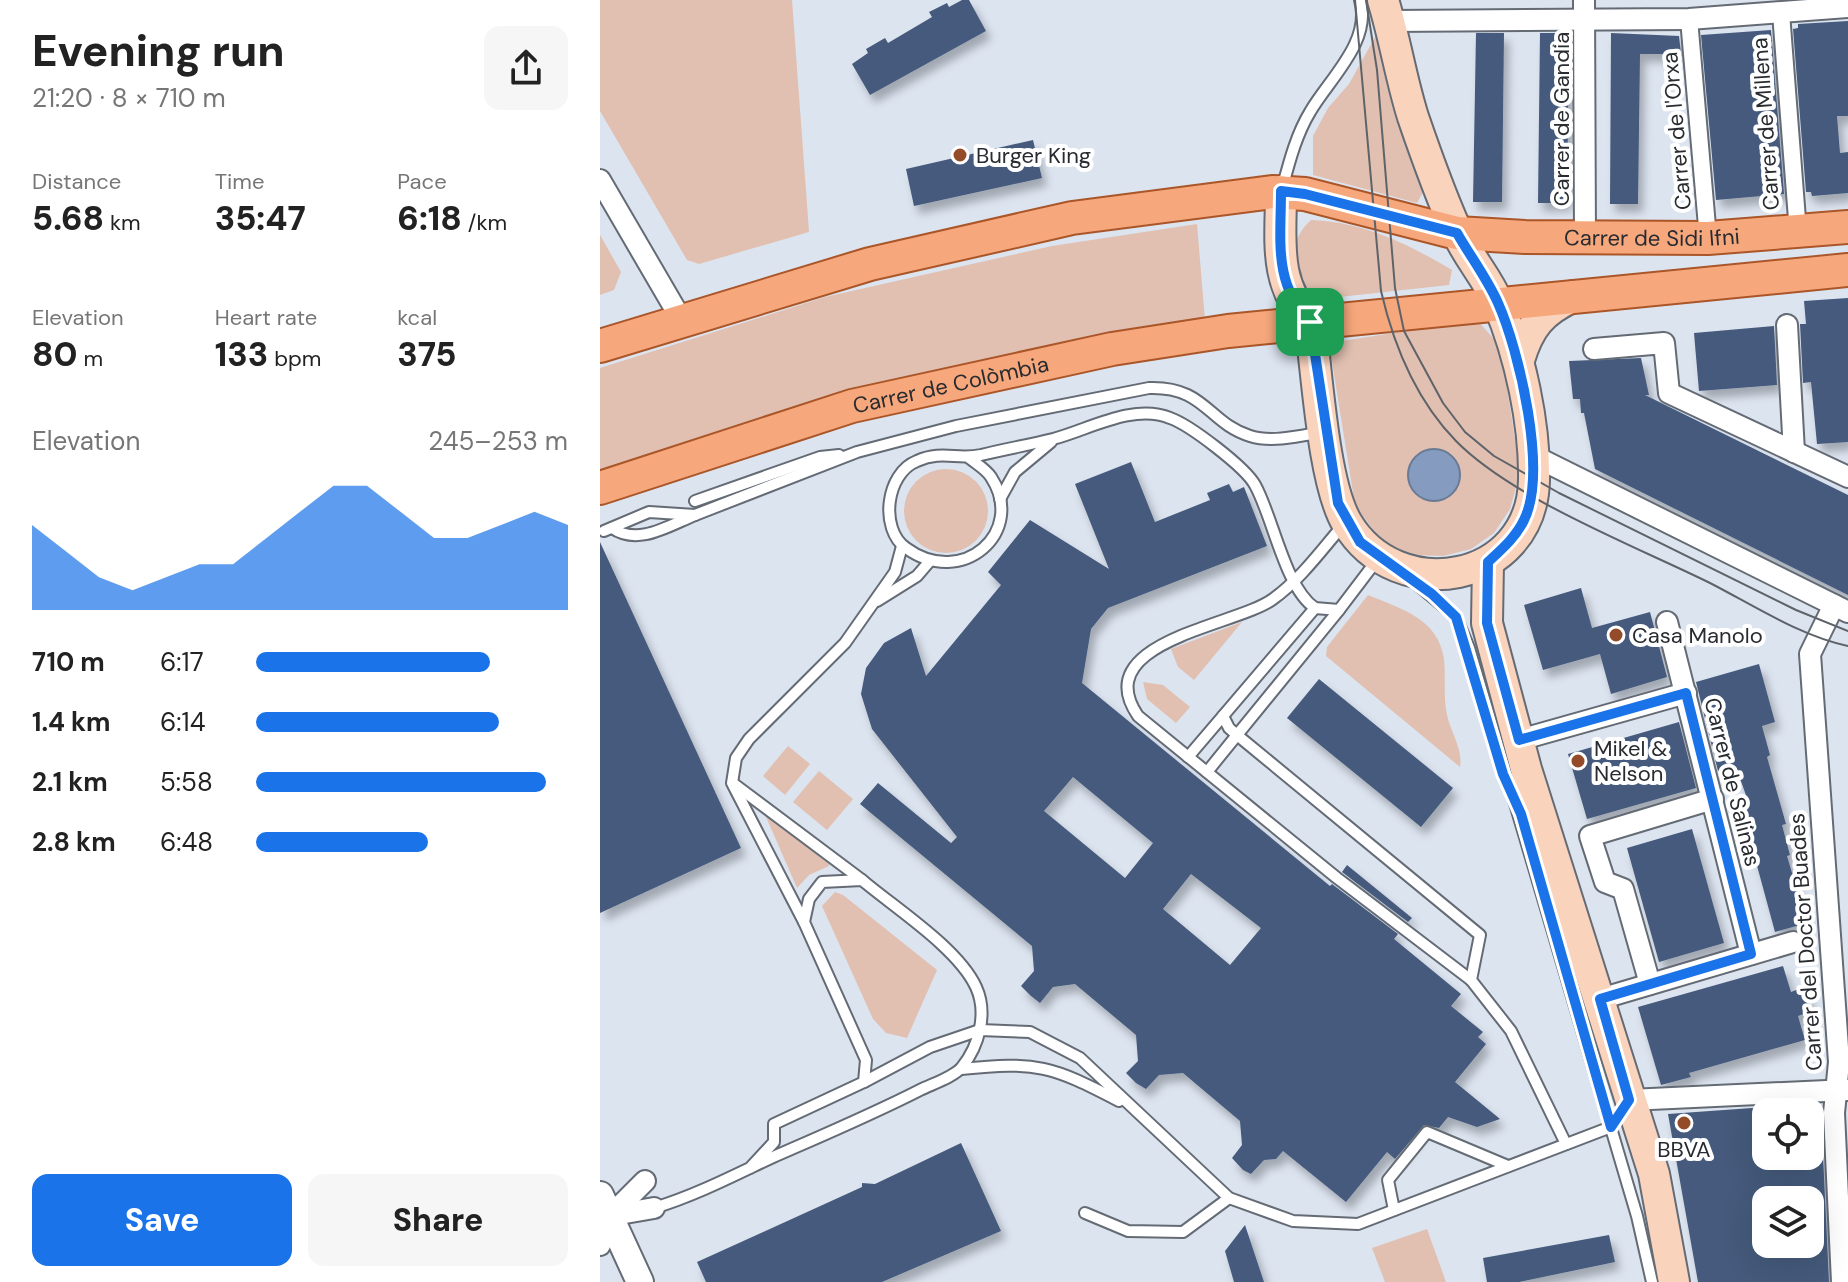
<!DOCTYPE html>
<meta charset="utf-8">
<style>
:root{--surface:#fff;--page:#f6f6f6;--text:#222;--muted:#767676;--accent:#1a73e8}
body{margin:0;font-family:"DM Sans",sans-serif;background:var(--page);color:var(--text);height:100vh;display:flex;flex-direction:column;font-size:30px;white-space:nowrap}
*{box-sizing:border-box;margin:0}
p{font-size:26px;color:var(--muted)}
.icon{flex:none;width:44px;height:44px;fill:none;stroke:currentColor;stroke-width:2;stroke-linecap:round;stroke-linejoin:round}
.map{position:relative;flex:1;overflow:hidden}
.panel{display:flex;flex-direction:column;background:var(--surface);width:600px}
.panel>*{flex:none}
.tools{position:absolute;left:1152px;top:1098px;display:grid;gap:16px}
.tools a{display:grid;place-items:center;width:72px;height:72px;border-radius:16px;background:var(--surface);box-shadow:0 8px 32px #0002;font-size:40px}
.pin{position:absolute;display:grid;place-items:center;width:68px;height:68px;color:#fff;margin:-34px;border-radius:16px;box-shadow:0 4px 12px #0006}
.round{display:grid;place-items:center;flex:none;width:84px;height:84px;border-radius:16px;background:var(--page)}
.head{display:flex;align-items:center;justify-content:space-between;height:136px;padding:0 32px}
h1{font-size:44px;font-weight:800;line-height:60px}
.stats{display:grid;grid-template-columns:repeat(3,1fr);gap:12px;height:136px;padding:8px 32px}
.stats div{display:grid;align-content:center}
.stats b{font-size:34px;font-weight:800}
.stats small{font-size:22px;font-weight:400}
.stats p{font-size:22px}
.chart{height:224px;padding:16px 32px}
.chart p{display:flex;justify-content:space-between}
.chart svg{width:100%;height:144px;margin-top:8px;fill:var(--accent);opacity:.7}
.action{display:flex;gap:16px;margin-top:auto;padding:16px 32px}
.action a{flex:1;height:92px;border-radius:16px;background:var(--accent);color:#fff;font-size:32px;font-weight:800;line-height:92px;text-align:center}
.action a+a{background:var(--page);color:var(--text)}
ul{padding:0 32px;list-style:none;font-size:26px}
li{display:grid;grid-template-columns:128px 96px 1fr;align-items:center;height:60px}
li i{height:20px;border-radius:10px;background:var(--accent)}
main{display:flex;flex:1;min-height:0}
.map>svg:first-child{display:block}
</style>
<main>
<section class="panel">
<div class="head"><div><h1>Evening run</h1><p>21:20 · 8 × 710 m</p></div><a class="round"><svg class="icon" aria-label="share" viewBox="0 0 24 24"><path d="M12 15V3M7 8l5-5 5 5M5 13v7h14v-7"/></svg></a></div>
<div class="stats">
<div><p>Distance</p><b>5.68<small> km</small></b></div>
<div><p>Time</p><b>35:47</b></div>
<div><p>Pace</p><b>6:18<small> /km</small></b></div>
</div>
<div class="stats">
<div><p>Elevation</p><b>80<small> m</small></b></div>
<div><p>Heart rate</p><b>133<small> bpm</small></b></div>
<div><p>kcal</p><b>375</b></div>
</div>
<div class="chart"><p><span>Elevation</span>245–253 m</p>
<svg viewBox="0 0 160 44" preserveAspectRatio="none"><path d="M0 44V18L10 26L20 34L30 38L40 34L50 30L60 30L70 22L80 14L90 6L100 6L110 14L120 22L130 22L140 18L150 14L160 18V44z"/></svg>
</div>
<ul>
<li><b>710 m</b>6:17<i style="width:75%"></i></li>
<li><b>1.4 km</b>6:14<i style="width:78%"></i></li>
<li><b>2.1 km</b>5:58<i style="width:93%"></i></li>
<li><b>2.8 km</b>6:48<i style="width:55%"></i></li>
</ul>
<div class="action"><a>Save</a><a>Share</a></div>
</section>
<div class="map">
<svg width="1248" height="1282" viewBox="0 0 1248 1282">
<defs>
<filter id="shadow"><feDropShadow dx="5" dy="8" stdDeviation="4" flood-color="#0004"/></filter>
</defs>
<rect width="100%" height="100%" fill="#dce4f0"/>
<g fill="#e1c0b1">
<path d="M0,0H192L209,232L99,264L87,260L0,111Z"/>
<path d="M779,30L824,190L817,203L713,175V136L728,108L749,84Z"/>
<path d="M711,220C764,222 808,244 852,270L849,285L721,299L704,294C692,266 687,242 711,220Z"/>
<path d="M597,224L605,320C400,356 194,398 0,473V368L225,297L452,246Z"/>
<path d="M0,235L21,272L14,290L0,295Z"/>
<path d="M877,320L901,347L920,473L910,509L894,533L871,549L843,556L812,555L782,542L755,505L729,343Z"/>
<circle cx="346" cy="511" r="42"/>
<path d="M768,595C801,609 838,618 844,659C846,678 843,696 847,715C851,733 863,749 860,767L726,656L727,647Z"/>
<path d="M642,622L594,680L578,667L571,649Z"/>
<path d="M543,682L563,685L590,707L576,723L547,699Z"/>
<path d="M188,746L210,764L185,795L163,776Z"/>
<path d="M219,771L253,799L227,830L193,802Z"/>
<path d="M163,810L230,865L229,866L209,875L197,888Z"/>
<path d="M235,892L243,895L337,970L307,1038L286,1033L273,1019L222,906Z"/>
<path d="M827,1229L846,1282H785L772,1248Z"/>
</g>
<circle fill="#859cc0" stroke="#697a94" stroke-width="2" cx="834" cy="475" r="26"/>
<g fill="#455a7b" fill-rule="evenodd" filter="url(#shadow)">
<path d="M362,0H369L386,31L270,95L252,64L268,53L266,49L285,38L288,43L332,17L329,12L347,3L349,7Z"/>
<path d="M1248,21V116H1237L1240,153L1248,152V193L1212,196L1211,192H1206L1193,29L1198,28V24Z"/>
<path d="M1171,30L1184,194L1116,200L1101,35Z"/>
<path d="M876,33H904L902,202H873Z"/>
<path d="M940,33H969L967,203H938Z"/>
<path d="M1011,33L1079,36L1081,54H1040L1038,204H1010Z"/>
<path d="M433,140L442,178L314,206L306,169Z"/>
<path d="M1248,298V442L1217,444L1211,382L1203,383L1200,324H1206L1204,301Z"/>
<path d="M1174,326L1177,385L1099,391L1094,333Z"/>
<path d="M1041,358L1049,395H1045L1248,495V595L995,469L984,413H981L980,399H973L969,361Z"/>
<path d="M531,462L555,522L610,500L607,493L629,484L633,492L644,487L667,546L508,608L491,629L482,683L730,886L732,884L798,934L794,939L861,994L851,1006L883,1032L878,1037L886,1044L855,1082L900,1119L877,1127L848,1117L839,1128L824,1125L795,1159L787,1152L746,1202L683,1151L676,1159L664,1160L651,1174L643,1170L632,1158L642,1145L640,1121L583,1073L559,1075L546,1089L536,1083L526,1073L538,1061L536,1035L475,984L453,987L440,1003L431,996L421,986L434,971L432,946L260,804L278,783L351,843L357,837L272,729L261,694L266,668L284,643L311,628L326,676L401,585L388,572L430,520L509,569L475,484ZM473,777L553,843L525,878L444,811ZM591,874L661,928L630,965L563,909Z"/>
<path d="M0,542L141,848L0,913Z"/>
<path d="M981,588L992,628L1050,612L1067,677L1011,694L1000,654L943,670L924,605Z"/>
<path d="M1159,664L1175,722L1162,726L1170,755L1167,757L1186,824L1182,825L1190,855L1187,856L1207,923L1175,932L1140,803L1148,801L1136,767L1118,771L1096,682Z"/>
<path d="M719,679L853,788L821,827L687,718Z"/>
<path d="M1079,722L1096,788L987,819L968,754Z"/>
<path d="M1092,829L1124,943L1059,962L1027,848Z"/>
<path d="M747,865L812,918L808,922L742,872Z"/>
<path d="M1183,966L1191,992L1204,987L1212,1011L1198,1016L1205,1040L1089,1073L1091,1077L1061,1085L1038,1007Z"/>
<path d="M1166,1107V1156H1223L1229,1282H1098L1068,1114ZM1166,1200H1210V1244H1166Z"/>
<path d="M361,1143L401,1231L282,1282H106L97,1262L262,1187V1183L275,1184Z"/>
<path d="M645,1225L664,1282H634L625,1251Z"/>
<path d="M1009,1235L1015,1262L919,1282H887L883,1258Z"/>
</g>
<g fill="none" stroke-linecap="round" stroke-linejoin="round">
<g stroke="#646b75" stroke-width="14">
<g id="service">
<path d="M682,189C689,163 696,135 710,112C729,79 772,42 760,0"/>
<path d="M368,457C375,463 386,469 391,477C427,532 362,589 306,548C279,529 286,473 317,461C342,450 357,460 381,455C405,449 429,445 453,439C488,430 533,403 570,418C590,425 645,467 655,485C673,517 685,588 715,608L739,610L777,560"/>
<path d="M400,499L415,472L451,442"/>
<path d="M95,501L220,457L239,455"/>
<path d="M745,523C722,549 702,578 673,599C637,626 487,641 538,716L737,878L871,980"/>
<path d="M12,528C38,546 68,526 95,515"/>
<path d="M4,531L49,512L95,515L257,452L356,426L549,388C605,386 608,423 650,436C672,443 696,436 719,433"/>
<path d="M813,581L856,617L869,648L1037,1216L1052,1282"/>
<path d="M277,601L317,576L329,562"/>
<path d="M715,608L623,716L629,728L637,735L739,610"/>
<path d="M588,757L623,716"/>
<path d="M607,772L637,735L880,935L871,980L911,1031L966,1144"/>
<path d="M134,784L262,880"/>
<path d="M204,922L132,783L136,758L149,739L245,643L295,572L302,546"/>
<path d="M361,1069C437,1061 452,1066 519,1101"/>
<path d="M264,1082L330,1047L380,1030L430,1032L480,1058L629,1198L693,1221L758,1224L1011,1127L1026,1105"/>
<path d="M54,1208C94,1196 133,1176 171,1158C221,1136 271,1115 320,1090C332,1084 354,1077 362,1067C379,1046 388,1013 376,987C358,948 295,908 262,880L222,882L209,899L204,922L266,1060L264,1082L174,1124V1142L150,1168"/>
<path d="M794,1210L788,1180L827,1132L908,1166"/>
<path d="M485,1213L528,1231L583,1232L629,1198"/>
</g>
</g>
<g stroke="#646b75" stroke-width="20">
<g id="pedestrian">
<path d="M1181,13L1198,232"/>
<path d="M1089,19L1108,238"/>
</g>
</g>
<g stroke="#646b75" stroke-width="24">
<g id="minor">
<path d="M984,0L985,238"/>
<path d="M790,21L1089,19L1248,7"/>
<path d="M0,180L81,319"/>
<path d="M1187,325L1194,452"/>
<path d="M994,349L1064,343L1069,393L1248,477"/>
<path d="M932,455L1248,612"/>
<path d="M1234,605L1210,654L1239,1062L1234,1113L1242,1282"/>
<path d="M1067,622L1151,954"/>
<path d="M919,740L1086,693"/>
<path d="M1050,984L1023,889L1005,882L990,836L1113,799"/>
<path d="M1000,999L1193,942"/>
<path d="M1029,1100L1248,1090"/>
<path d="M8,1216L54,1208"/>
<path d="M0,1245L10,1216L45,1181"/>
</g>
</g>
<g stroke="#646b75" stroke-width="30">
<path id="tertiary" d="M0,1195L40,1282"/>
</g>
<g stroke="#646b75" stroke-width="34">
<g id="secondary">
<path d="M681,191C681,241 673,283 710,322C717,372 723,483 747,523C797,607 932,584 934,480C935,424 920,354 898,303C887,277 867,256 856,230C840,194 826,155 813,117C801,79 795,39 783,0"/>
<path d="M919,360C929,326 942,311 974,296"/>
<path d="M888,562L887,623L926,769L1054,1174L1074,1282"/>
</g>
</g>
<g stroke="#aa5628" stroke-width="36">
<g id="primary">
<path id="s1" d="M0,346L270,264L472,218L672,192L705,194L857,233L925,237L1108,238L1248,227"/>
<path id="s2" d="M0,488L252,406L512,349L628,331L1248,270"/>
</g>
</g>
<use href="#service" stroke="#fff" stroke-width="10"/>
<use href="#pedestrian" stroke="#fff" stroke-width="16"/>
<use href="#minor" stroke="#fff" stroke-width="20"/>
<use href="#tertiary" stroke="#fff" stroke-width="26"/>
<use href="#secondary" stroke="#fad3bd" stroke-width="30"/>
<use href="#primary" stroke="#f6a77c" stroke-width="32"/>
<g stroke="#5e6369" stroke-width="2">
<path d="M755,0L781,291C794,347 816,400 856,441C913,499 1035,546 1110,583C1153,605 1200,636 1248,646"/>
<path d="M766,0L777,70L795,288L804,331L843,403L865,432L894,456L959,493L1196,610L1248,631"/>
</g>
</g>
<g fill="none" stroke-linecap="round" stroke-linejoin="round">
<g stroke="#fff" stroke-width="16">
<path id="route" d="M681,191L705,194L857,233C870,256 887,278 898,303C919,350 948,472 924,520C916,537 902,549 888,562L887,623L919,740L1086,693L1151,954L1000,999L1029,1100L1011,1127L921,814L903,774L856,617L832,594L760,542L738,503L710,322C673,283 681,241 681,191Z"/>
</g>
<use href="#route" stroke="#1a73e8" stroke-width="10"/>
</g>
<g fill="#934b28" stroke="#fff" stroke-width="3">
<circle cx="360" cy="155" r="8"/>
<circle cx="1016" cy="635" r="8"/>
<circle cx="978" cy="761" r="8"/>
<circle cx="1084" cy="1123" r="8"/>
</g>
<g text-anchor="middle" stroke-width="8" stroke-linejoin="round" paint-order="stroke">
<g font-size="22" fill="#282b2f" stroke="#fff">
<text transform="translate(961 119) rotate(-90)" y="8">Carrer de Gandia</text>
<text transform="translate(1165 124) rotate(-94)" y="8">Carrer de Millena</text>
<text transform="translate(1076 131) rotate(-95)" y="8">Carrer de l'Orxa</text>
<text dy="8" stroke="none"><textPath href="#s1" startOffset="1076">Carrer de Sidi Ifni</textPath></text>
<text dy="8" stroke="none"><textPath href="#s2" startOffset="366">Carrer de Colòmbia</textPath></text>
<text transform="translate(1133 782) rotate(76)" y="8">Carrer de Salinas</text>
<text transform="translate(1205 942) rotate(-94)" y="8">Carrer del Doctor Buades</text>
</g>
<g font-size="22" fill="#282b2f" stroke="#fff" text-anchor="start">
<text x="376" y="163">Burger King</text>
<text x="1032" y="643">Casa Manolo</text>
<text x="994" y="756">Mikel &amp;<tspan x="994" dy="25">Nelson</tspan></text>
<text x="1084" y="1157" text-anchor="middle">BBVA</text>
</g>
</g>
</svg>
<div class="tools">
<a><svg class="icon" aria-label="locate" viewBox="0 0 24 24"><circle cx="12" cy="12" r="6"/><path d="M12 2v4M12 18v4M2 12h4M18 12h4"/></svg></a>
<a><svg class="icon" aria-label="layers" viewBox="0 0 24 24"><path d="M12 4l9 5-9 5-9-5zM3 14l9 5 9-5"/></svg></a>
</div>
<div class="pin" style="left:710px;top:322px;background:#1e9e55"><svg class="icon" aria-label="arrive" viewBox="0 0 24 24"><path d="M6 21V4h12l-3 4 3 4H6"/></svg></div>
</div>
</main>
